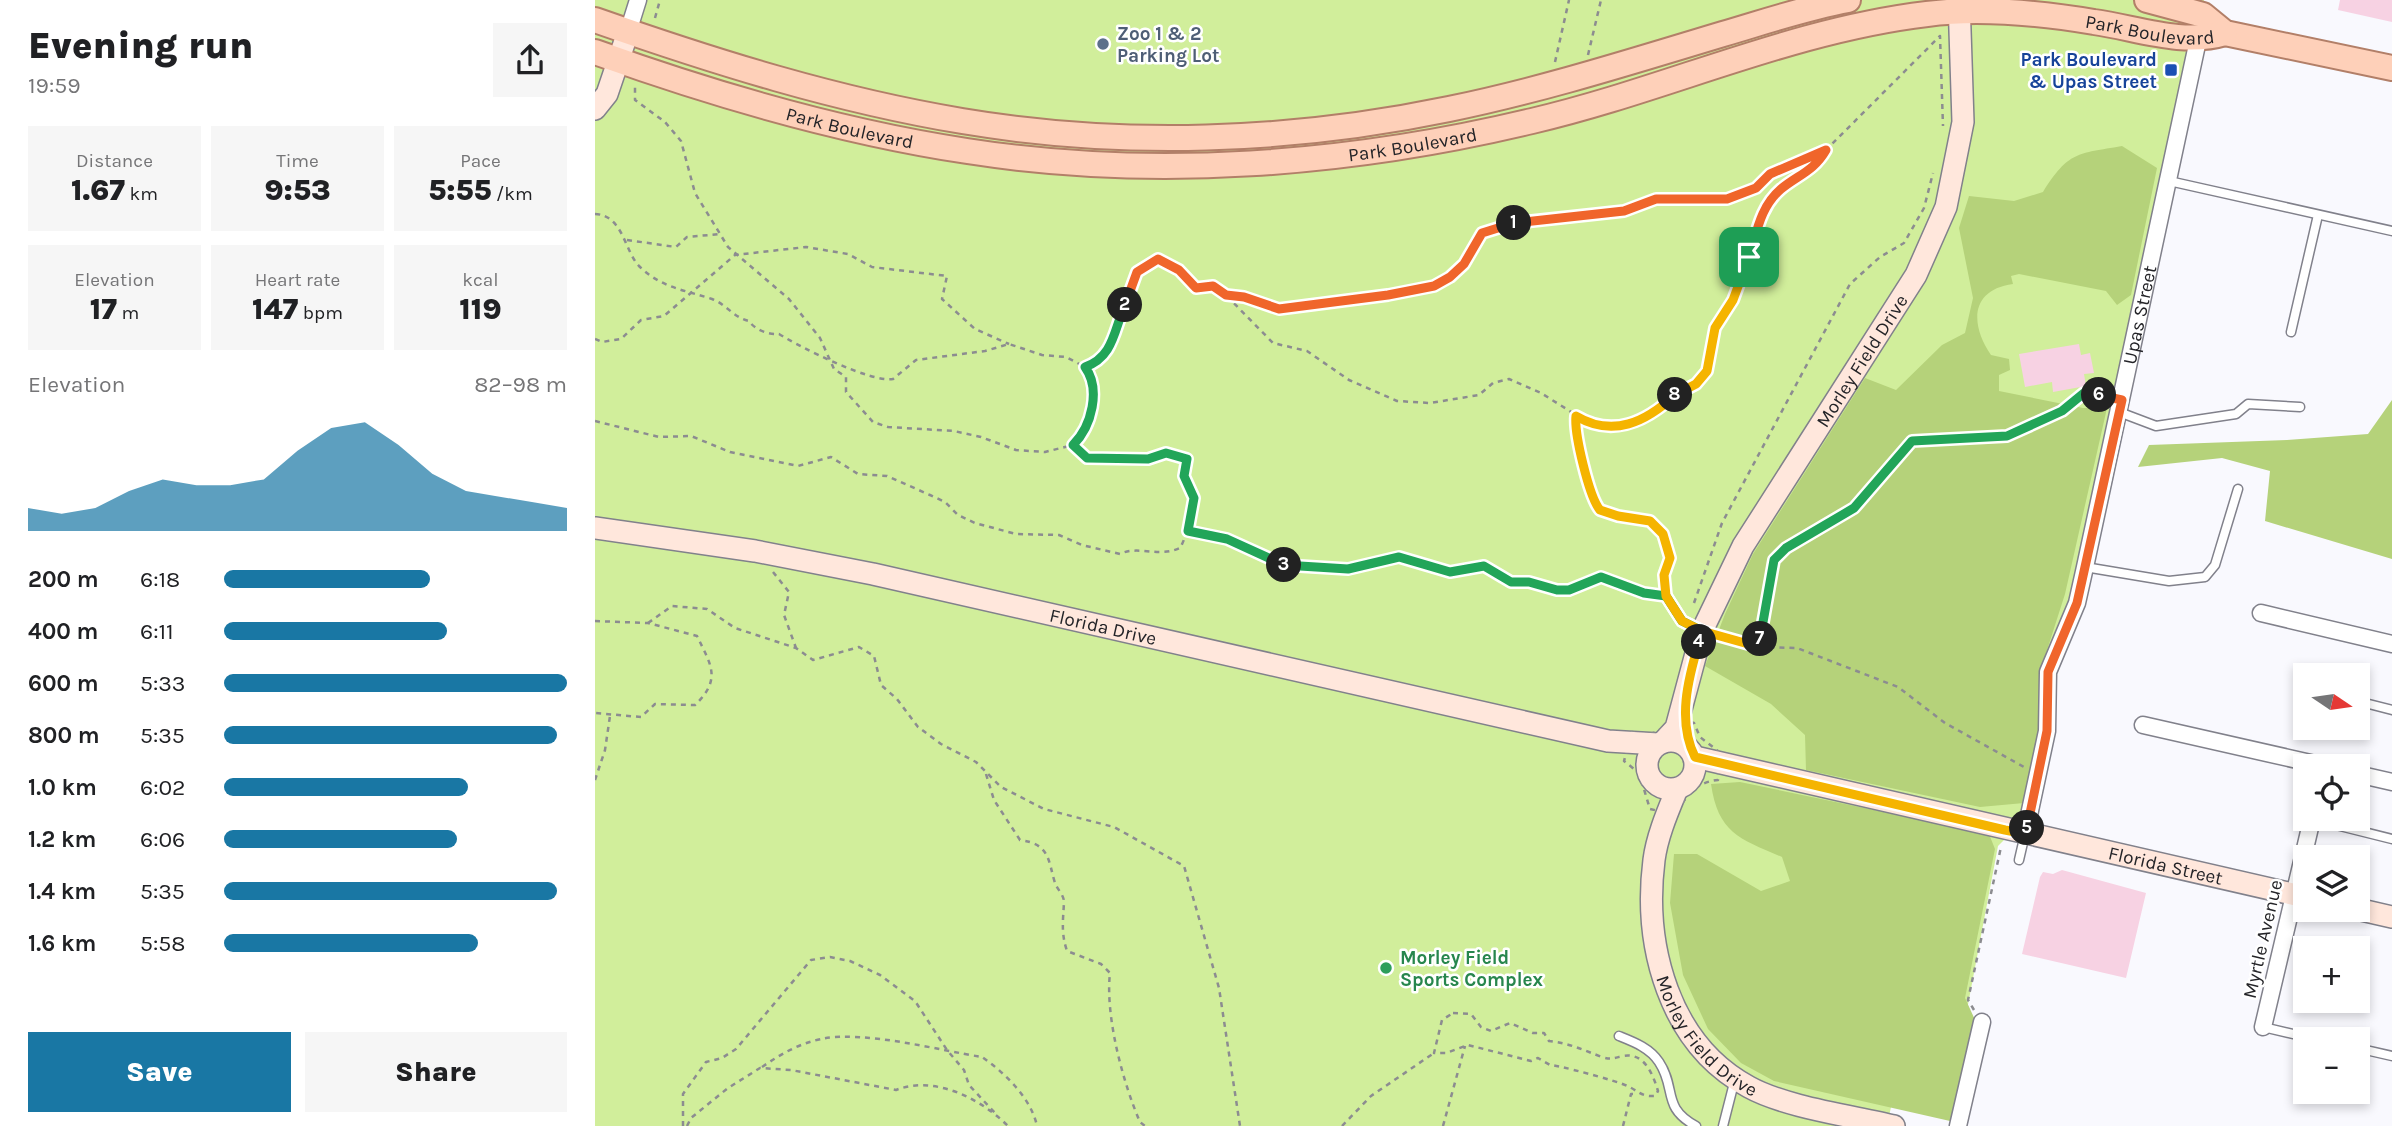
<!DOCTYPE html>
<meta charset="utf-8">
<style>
:root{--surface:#fff;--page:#f6f6f6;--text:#202124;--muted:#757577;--accent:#1977a4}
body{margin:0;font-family:Karla,sans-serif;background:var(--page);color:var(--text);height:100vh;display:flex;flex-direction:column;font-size:26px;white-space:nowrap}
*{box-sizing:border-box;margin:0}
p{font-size:23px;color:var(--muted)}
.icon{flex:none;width:38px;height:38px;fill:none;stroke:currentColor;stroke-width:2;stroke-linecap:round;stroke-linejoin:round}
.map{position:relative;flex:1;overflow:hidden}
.drawer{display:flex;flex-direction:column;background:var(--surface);width:595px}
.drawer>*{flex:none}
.needle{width:46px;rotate:103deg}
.controls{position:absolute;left:1698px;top:663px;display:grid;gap:14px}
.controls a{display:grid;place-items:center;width:77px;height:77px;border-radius:0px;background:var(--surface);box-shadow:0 4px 10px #0003;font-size:35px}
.pin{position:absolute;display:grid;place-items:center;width:60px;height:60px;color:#fff;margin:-30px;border-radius:14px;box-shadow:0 4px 10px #0006}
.km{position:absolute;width:35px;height:35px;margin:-18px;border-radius:50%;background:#222;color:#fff;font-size:19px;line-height:35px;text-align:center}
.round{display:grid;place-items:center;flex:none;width:74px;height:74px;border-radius:0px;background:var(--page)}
.summary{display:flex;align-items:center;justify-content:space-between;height:119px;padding:0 28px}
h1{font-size:38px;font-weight:800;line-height:52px}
.stats{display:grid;grid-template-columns:repeat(3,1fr);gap:10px;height:119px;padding:7px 28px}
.stats div{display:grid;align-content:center;border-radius:0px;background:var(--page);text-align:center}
.stats b{font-size:30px;font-weight:800}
.stats small{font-size:19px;font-weight:400}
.stats p{font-size:19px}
.chart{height:196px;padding:14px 28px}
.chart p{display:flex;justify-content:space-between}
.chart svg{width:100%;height:126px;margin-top:7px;fill:var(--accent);opacity:.7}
.action{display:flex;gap:14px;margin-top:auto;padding:14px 28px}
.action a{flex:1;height:80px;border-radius:0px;background:var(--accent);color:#fff;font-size:28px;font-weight:800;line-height:80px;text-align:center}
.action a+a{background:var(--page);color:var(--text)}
ul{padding:0 28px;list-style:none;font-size:23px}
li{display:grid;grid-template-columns:112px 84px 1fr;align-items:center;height:52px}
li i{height:18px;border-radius:9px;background:var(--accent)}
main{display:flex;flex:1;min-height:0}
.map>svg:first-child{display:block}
</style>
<main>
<section class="drawer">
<div class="summary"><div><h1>Evening run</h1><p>19:59</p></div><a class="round"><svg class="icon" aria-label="share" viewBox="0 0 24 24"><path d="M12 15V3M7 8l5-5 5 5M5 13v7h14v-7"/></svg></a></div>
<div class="stats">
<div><p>Distance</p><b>1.67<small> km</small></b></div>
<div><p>Time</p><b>9:53</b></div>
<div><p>Pace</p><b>5:55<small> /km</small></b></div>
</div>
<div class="stats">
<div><p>Elevation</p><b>17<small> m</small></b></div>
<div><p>Heart rate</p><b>147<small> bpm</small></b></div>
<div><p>kcal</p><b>119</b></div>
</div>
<div class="chart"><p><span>Elevation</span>82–98 m</p>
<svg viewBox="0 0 160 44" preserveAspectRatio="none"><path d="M0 44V36L10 38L20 36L30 30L40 26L50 28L60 28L70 26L80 16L90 8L100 6L110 14L120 24L130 30L140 32L150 34L160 36V44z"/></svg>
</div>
<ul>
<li><b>200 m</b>6:18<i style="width:60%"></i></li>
<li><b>400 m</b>6:11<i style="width:65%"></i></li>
<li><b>600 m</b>5:33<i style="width:100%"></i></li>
<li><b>800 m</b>5:35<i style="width:97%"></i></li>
<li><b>1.0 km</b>6:02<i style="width:71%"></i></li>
<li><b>1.2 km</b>6:06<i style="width:68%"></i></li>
<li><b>1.4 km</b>5:35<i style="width:97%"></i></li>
<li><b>1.6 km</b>5:58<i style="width:74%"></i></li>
</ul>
<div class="action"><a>Save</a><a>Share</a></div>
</section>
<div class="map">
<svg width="1797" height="1126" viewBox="0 0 1797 1126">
<rect width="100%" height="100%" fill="#f9f9fe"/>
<path fill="#d1ee9b" d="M0,0H1609L1429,820L1403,846L1371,1015L1296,1107L1292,1126H0Z"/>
<g fill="#b5d27a">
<path d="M1527,146L1562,168L1536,295L1522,305L1511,291L1424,274L1416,276L1418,284C1375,290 1375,324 1396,355L1414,359L1415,370L1404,375V391L1488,408H1512L1470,594L1446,669L1442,752L1429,803L1385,807L1211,770L1210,735L1176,704L1110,666L1130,614L1158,554L1270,378L1301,390L1347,345L1370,333L1378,298L1364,228L1374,196L1419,201L1448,192C1474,151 1482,154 1527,146Z"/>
<path d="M1797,400V559L1670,521L1675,471L1627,458L1543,467L1554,445L1692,440L1773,434Z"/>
<path d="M1145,782L1394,834L1400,849L1370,998L1381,1022L1355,1121L1179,1081L1146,1063L1113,1029L1088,975L1075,903L1079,854H1102L1166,891L1195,881L1187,857C1145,839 1123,833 1116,784Z"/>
</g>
<g fill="#f7d2e3">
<path d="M1745,0H1797V22L1743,10Z"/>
<path d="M1484,344L1486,355L1495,353L1499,373L1489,374L1491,386L1458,392L1457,382L1430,387L1424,354Z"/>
<path d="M1467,870L1551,893L1531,978L1427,954L1445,877L1448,872L1458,874Z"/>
</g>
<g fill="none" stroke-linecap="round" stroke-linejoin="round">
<g stroke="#81818b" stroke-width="11">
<g id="lane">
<path d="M1574,181L1797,231"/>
<path d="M1696,332L1723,215"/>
<path d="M1524,412L1561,426L1641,414L1653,404L1705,407"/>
<path d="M1490,567L1574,581L1610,577L1620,565L1643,489"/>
<path d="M1766,702L1797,710"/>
<path d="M1717,819L1797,839"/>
<path d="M1424,860L1430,834"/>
<path d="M1668,1027L1724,1040"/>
<path d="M1024,1036C1039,1042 1055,1048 1064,1062C1082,1089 1066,1107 1101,1126"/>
<path d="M1762,1048L1797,1056"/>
<path d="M1128,1126L1140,1079"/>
</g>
</g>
<g stroke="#81818b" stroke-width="19">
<g id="street">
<path d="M33,32L43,0"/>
<path d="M1666,613L1797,644"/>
<path d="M1548,725L1729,766"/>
<path d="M1762,774L1797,782"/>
<path id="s1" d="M1430,834L1452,731L1453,672L1482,603L1490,567L1603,40"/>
<path d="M1668,1027L1717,819"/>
<path d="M1363,1126L1387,1022"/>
</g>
</g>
<g stroke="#81818b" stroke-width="24">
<g id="secondary">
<path d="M0,109L12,94L33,32"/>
<path id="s2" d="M0,528L160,551L278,574L1013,741L1063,744"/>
<circle cx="1076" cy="765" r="24"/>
<path id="s3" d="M1068,742L1081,728L1107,631L1148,546L1321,275L1351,207L1368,122L1364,0"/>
<path id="s4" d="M1100,757L1710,897"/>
<path id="s5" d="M1082,789C1073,811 1062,836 1059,860C1048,946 1074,1044 1154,1087C1190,1107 1257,1116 1299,1126"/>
<path d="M1762,909L1797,917"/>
</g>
</g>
<g stroke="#b27f68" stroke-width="28">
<g id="primary">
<path d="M1552,0L1608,15L1630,33L1797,68"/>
<path d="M0,20C120,62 241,100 367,121C528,148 695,142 854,109C947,90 1038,61 1128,34C1169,22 1210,8 1253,0"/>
<path id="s6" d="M0,52C120,95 246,132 372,151C558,180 754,165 937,121C1070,90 1196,30 1332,14C1386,7 1445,13 1499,22C1542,28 1587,46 1630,33"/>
</g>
</g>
<g stroke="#8c8c90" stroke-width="2.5" stroke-dasharray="5 5" stroke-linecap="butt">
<path d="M60,18L65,0"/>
<path d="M993,55L1006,0"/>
<path d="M960,62L974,0"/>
<path d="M0,214C28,215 29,250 44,266C66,288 90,290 117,299C131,304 139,318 154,321C160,330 174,335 184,334C205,347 276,383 298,379L321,360L390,351L414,344L447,355L471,357L490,367L500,384L491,429L486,437L478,445L450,452L421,450L386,437L359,431L293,427L278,422L251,392V377L239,369L225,338L194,299L133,247L100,193L86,141L70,122L40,100V87"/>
<path d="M32,240L81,247L92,237L125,234"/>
<path d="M631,295L649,297L684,309L839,286L863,271L880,240L896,229L932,220L1029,211L1061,199H1132L1161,188L1176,174L1231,150"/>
<path d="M0,339L7,342L26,339L46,320L69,316L140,255L211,247L253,254L277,267L352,276L347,299L380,329L414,344"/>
<path d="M490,367C524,355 530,302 542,272L563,259L584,270L601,288L618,286L625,289L678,343L712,351L754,380L802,401L835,403L884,395L898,383L914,379L946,393L989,420L1013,428L1029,427L1053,417L1085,389L1101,384L1112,371L1120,328L1138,300L1166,216L1180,195L1215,172L1231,150L1345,36L1348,126"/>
<path d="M0,421L64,437L96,436L135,452L203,466L236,457L263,474L292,476L335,495L350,502L363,515L380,523L421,534L464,535L487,545L525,554C543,545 563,558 585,548C591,538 601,506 599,495C596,480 584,476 591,459L571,453L553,459L492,458L479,446"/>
<path d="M592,531L627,537L696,566L753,569L804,557L823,560L855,572L889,566L917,582H934L968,590L1006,577L1049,593L1071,596C1068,578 1078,565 1074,548C1064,503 1022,529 1000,505L982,444L981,416"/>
<path d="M178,572L194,592L189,615L201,648"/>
<path d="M1071,596L1090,622"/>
<path d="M1099,603L1127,523L1255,284L1285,257L1309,243L1329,208L1338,173"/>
<path d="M0,621L53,623L102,636C116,665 127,679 100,705L60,704L46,717L0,713"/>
<path d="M53,623L77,606L112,609L140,628L201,648L218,660L264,647L279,656L286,685L302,699L323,727L346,744L381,762L406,787L449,809L519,827L589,866L624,988L645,1126"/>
<path d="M1126,636L1164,647L1202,648L1303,687L1350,723L1429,767"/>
<path d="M1164,647L1179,560L1191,548L1259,507L1317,441L1412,436L1467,411L1489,393L1511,397"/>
<path d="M1076,717L1099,723L1105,737L1123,751V780C1101,782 1090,796 1081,815L1055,809L1044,773L1029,761L1037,732C1055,736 1066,734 1076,717Z"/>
<path d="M391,774L399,800L425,840C455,844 453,860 460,883C462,889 469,895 469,902C468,921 466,933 472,951L506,964L515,973C510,1016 528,1083 545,1122L550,1126"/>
<path d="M0,780L10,750L15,716"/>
<path d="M1379,1010L1373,1000L1406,847"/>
<path d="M858,1013L876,1014L886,1027L896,1031L915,1023L938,1033H949L954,1041C974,1043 988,1050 1007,1057C1016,1060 1019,1058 1028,1056C1050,1052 1058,1075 1063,1091L1060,1096C1045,1097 1043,1090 1030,1085C1022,1081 959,1064 955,1065L943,1058L936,1061L873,1045L851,1053H839L847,1020Z"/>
<path d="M167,1067C186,1054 203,1044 226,1039C268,1030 343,1050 387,1057C410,1073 436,1098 442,1126"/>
<path d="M88,1126V1094L111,1062L127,1058L141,1049L216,960L235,957L255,961L285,975L320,1001L352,1050L369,1070L374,1085L400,1113"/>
<path d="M92,1126L96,1118L133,1088L165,1068L196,1070L301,1090C339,1075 385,1098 413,1126"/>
<path d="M747,1126L776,1096L839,1053"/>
<path d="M848,1126L870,1046"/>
<path d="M1028,1126L1036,1094H1042"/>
</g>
<use href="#lane" stroke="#fff" stroke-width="8"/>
<use href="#street" stroke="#fff" stroke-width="16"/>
<use href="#secondary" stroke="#ffe7dc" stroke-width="21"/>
<use href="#primary" stroke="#fed0b9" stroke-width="24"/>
</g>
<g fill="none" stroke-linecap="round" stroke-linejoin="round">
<g stroke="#fff" stroke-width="14">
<path id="split-1" d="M919,223L1029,211L1061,199H1132L1161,188L1175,174L1231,150C1219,171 1203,175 1186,189C1165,207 1162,232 1154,257"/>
</g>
<g stroke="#fff" stroke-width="14">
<path id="split-2" d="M530,305L542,272L563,259L584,270L601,288L618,286L631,295L649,297L684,309L793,295L839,286L855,277L869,264L887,233L919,223"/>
</g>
<g stroke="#fff" stroke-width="14">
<path id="split-3" d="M530,305C519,329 519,357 490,367C506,389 497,426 478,445L492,458L553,459L571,453L592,459L589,476L599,498L593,531L632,539L689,565"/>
</g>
<g stroke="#fff" stroke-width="14">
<path id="split-4" d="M689,565L753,569L804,557L855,572L889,566L916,582H934L962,590H974L1006,577L1049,593L1071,596L1087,621L1107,631L1104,642"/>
</g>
<g stroke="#fff" stroke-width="14">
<path id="split-5" d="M1104,642C1093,679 1082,721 1100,757L1410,830L1430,834L1432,828"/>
</g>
<g stroke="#fff" stroke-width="14">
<path id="split-6" d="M1432,828L1452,731L1453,672L1482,603L1527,400L1504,395"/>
</g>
<g stroke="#fff" stroke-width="14">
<path id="split-7" d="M1165,639L1179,560L1191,548L1259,508L1317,441L1412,436L1467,411L1489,393L1504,395"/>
</g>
<g stroke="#fff" stroke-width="14">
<path id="split-8" d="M1080,395C1051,422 1018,438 981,416C979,433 994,497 1005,510L1023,516L1055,521L1068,534L1075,558L1069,575L1071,596L1087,621L1107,631L1164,647L1165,639"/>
</g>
<g stroke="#fff" stroke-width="14">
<path id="split-9" d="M1080,395L1101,384L1112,371L1120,328L1138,300L1154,257"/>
</g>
<use href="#split-1" stroke="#f0652b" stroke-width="9"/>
<use href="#split-2" stroke="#f0652b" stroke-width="9"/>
<use href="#split-3" stroke="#22a559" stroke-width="9"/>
<use href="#split-4" stroke="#22a559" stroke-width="9"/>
<use href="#split-5" stroke="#f5b400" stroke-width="9"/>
<use href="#split-6" stroke="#f0652b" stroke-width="9"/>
<use href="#split-7" stroke="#22a559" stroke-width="9"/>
<use href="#split-8" stroke="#f5b400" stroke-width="9"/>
<use href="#split-9" stroke="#f5b400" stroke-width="9"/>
</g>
<circle fill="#5c6f8a" stroke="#fff" stroke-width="2.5" cx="508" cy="44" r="7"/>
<rect fill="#1a4fb4" stroke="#fff" stroke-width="2.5" x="1569" y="63" width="14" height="14" rx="3.5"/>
<circle fill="#2e9e5b" stroke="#fff" stroke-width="2.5" cx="791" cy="968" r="7"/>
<g text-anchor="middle" stroke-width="5" stroke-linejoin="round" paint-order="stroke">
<g font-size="19" fill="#242428" stroke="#fff">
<text dy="7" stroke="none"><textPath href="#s6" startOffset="1589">Park Boulevard</textPath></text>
<text dy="7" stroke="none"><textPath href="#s6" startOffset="266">Park Boulevard</textPath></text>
<text dy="7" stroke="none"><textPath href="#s6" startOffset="833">Park Boulevard</textPath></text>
<text dy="7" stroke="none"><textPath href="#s1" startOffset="534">Upas Street</textPath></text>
<text dy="7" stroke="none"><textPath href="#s3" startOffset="434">Morley Field Drive</textPath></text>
<text dy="7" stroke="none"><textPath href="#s2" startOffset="518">Florida Drive</textPath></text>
<text dy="7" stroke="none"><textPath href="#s4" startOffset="483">Florida Street</textPath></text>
<text transform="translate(1667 939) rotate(-77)" y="7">Myrtle Avenue</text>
<text dy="7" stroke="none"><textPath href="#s5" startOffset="268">Morley Field Drive</textPath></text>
</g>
<g font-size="19" font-weight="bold" fill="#4e5e75" stroke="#fff" text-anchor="start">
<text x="522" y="40">Zoo 1 &amp; 2<tspan x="522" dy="22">Parking Lot</tspan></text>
</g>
<g font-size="19" font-weight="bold" fill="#164399" stroke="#fff" text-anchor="end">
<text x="1562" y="66">Park Boulevard<tspan x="1562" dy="22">&amp; Upas Street</tspan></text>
</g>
<g font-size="19" font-weight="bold" fill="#27864d" stroke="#fff" text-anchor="start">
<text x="805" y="964">Morley Field<tspan x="805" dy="22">Sports Complex</tspan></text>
</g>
</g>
</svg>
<div class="controls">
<a><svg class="needle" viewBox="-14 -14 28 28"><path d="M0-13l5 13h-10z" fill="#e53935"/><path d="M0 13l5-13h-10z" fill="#757577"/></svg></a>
<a><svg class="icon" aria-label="locate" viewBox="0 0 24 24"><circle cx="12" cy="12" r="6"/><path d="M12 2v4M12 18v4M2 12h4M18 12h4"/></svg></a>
<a><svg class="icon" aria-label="layers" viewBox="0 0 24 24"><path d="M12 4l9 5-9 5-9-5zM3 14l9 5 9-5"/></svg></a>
<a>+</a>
<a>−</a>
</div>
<div class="pin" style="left:1154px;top:257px;background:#1e9e55"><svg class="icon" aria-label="arrive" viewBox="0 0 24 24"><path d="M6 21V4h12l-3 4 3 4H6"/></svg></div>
<b class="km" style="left:919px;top:223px">1</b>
<b class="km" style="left:530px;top:305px">2</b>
<b class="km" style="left:689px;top:565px">3</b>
<b class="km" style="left:1104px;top:642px">4</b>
<b class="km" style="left:1432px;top:828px">5</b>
<b class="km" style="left:1504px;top:395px">6</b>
<b class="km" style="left:1165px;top:639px">7</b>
<b class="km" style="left:1080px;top:395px">8</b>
</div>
</main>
